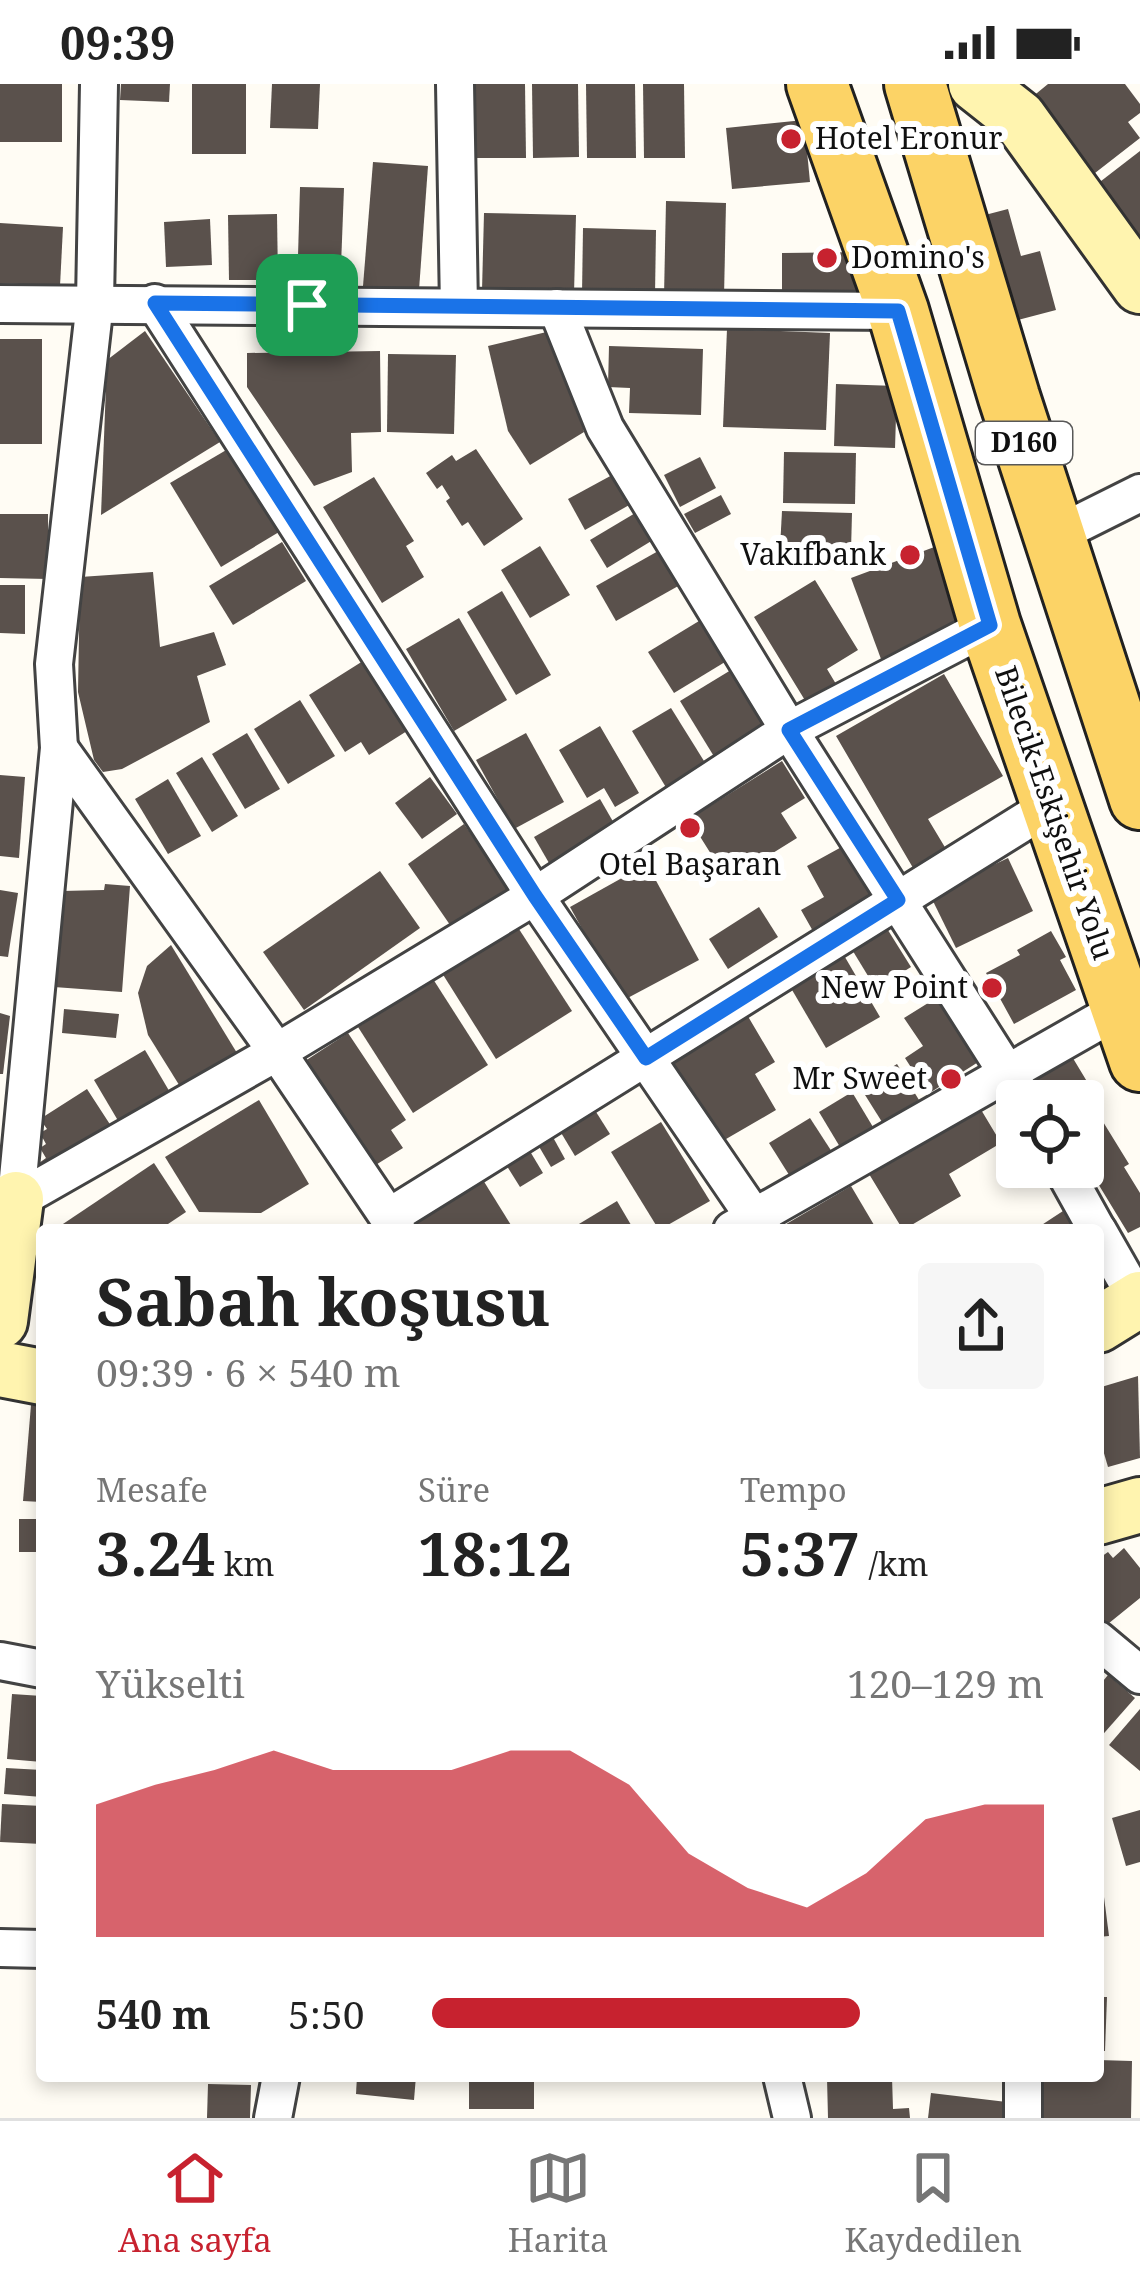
<!DOCTYPE html>
<html lang="tr">
<meta charset="utf-8">
<style>
:root{--surface:#fff;--page:#f6f6f6;--text:#222;--muted:#767676;--line:#e0e0e0;--accent:#c7222f}
body{margin:0;font-family:"Noto Serif",serif;background:var(--page);color:var(--text);height:100vh;display:flex;flex-direction:column;font-size:45px;white-space:nowrap}
*{box-sizing:border-box;margin:0}
p{font-size:39px;color:var(--muted)}
.icon{flex:none;width:66px;height:66px;fill:none;stroke:currentColor;stroke-width:2;stroke-linecap:round;stroke-linejoin:round}
.map{position:relative;flex:1;overflow:hidden}
.sheet{position:absolute;left:36px;top:1140px;width:1068px;height:858px;display:flex;flex-direction:column;background:var(--surface);border-radius:12px;box-shadow:0 6px 18px #0003}
.sheet>*{flex:none}
.tools{position:absolute;left:996px;top:996px;display:grid;gap:24px}
.tools a{display:grid;place-items:center;width:108px;height:108px;border-radius:12px;background:var(--surface);box-shadow:0 6px 18px #0003;font-size:60px}
.pin{position:absolute;display:grid;place-items:center;width:102px;height:102px;color:#fff;margin:-51px;border-radius:24px;box-shadow:0 6px 18px #0006}
.round{display:grid;place-items:center;flex:none;width:126px;height:126px;border-radius:12px;background:var(--page)}
.summary{display:flex;align-items:center;justify-content:space-between;height:204px;padding:0 60px}
h1{font-size:66px;font-weight:700;line-height:90px}
.stats{display:grid;grid-template-columns:repeat(3,1fr);gap:18px;height:204px;padding:12px 60px}
.stats div{display:grid;align-content:center}
.stats b{font-size:60px;font-weight:700}
.stats small{font-size:33px;font-weight:400}
.stats p{font-size:33px}
.chart{height:336px;padding:24px 60px}
.chart p{display:flex;justify-content:space-between}
.chart svg{width:100%;height:216px;margin-top:12px;fill:var(--accent);opacity:.7}
ul{padding:0 60px;list-style:none;font-size:39px}
li{display:grid;grid-template-columns:192px 144px 1fr;align-items:center;height:90px}
li i{height:30px;border-radius:15px;background:var(--accent)}
.status{display:flex;justify-content:space-between;align-items:center;height:84px;padding:0 60px;background:var(--surface);direction:ltr}
.status svg{height:33px;fill:currentColor}
.tab-bar{display:flex;justify-content:space-around;align-items:center;height:168px;border-top:3px solid var(--line);background:var(--surface);font-size:33px;color:var(--muted)}
.tab-bar a{display:grid;justify-items:center;gap:6px}
.tab-bar .current{color:var(--accent)}
.map>svg:first-child{display:block}
</style>
<div class="status"><b>09:39</b><svg viewBox="0 0 49 12"><path d="M0 12V9h3v3zM5 12V6h3v6zM10 12V3h3v9zM15 12V0h3v12zM26 1h20v11H26zM47 4h2v5h-2z"/></svg></div>
<div class="map">
<svg width="1140" height="2034" viewBox="0 0 1140 2034">
<rect width="100%" height="100%" fill="#fffcf4"/>
<g fill="#5a514c">
<rect x="0" y="0" width="62" height="58"/>
<path d="M121,0H170L169,18L120,16Z"/>
<rect x="192" y="0" width="54" height="70"/>
<path d="M272,0H320L318,45L270,44Z"/>
<path d="M460,0H525L526,74H461Z"/>
<path d="M532,0H578L579,73L533,74Z"/>
<path d="M586,0H635L636,74H587Z"/>
<path d="M643,0H684L685,74H644Z"/>
<path d="M1048,0H1125L1140,20V29L1128,38L1140,54L1086,96L1026,18Z"/>
<path d="M804,36L810,98L732,105L726,44Z"/>
<path d="M1140,67V166L1092,104Z"/>
<path d="M373,78L428,82L419,206L363,202Z"/>
<path d="M300,103L344,104L340,208L297,207Z"/>
<path d="M666,117L726,119L724,213L664,212Z"/>
<path d="M1008,125L1021,172L1040,167L1056,226L1014,237L985,131Z"/>
<path d="M484,129L576,131L574,210L482,207Z"/>
<path d="M277,130L278,196H229L228,131Z"/>
<path d="M210,135L212,181L166,183L164,138Z"/>
<path d="M0,139L63,143L60,202L0,199Z"/>
<path d="M583,144L656,146L655,211L582,210Z"/>
<path d="M866,168V219L782,220V169Z"/>
<path d="M559,245L584,348L530,381L508,347L488,262Z"/>
<path d="M727,245L830,249L826,346L723,343Z"/>
<path d="M145,247L220,358L101,431L107,276Z"/>
<rect x="0" y="255" width="42" height="105"/>
<path d="M609,262L703,265L701,331L629,329L630,304L608,303Z"/>
<path d="M380,267L381,348L351,349L352,388L314,402L247,303V269Z"/>
<path d="M388,270L456,271L454,350L387,348Z"/>
<path d="M836,300L897,302L895,364L834,362Z"/>
<path d="M228,365L279,448L221,483L170,399Z"/>
<path d="M476,365L523,435L484,462L468,438L462,442L446,417L450,414L442,401L437,405L426,389L452,371L456,377Z"/>
<path d="M784,368L856,369L855,420L783,419Z"/>
<path d="M700,373L716,404L680,423L664,391Z"/>
<path d="M614,390L631,420L585,446L568,415Z"/>
<path d="M374,393L414,457L406,462L424,493L382,519L323,423Z"/>
<path d="M721,411L731,430L695,449L684,430Z"/>
<path d="M782,427L852,429L851,467L780,464Z"/>
<path d="M637,428L653,456L607,484L590,456Z"/>
<path d="M0,430H48V495L0,494Z"/>
<path d="M282,458L306,497L233,541L209,502Z"/>
<path d="M540,462L570,511L530,534L501,486Z"/>
<path d="M937,462L968,542L881,575L851,494Z"/>
<path d="M660,466L680,501L616,537L596,502Z"/>
<path d="M153,488L160,563L214,548L226,581L197,592L210,638L122,685L103,688L94,676L78,608L80,493Z"/>
<path d="M815,496L858,566L827,585L836,600L806,618L754,533Z"/>
<path d="M0,501H25V550L0,549Z"/>
<path d="M502,507L551,591L516,611L467,528Z"/>
<path d="M459,534L507,616L454,647L406,565Z"/>
<path d="M699,537L725,578L674,609L648,568Z"/>
<path d="M363,577L407,647L369,671L361,658L345,668L309,611Z"/>
<path d="M731,586L769,649L718,679L680,617Z"/>
<path d="M944,590L1003,692L928,735L949,770L916,789L836,652Z"/>
<path d="M300,616L335,672L288,700L254,645Z"/>
<path d="M671,624L709,685L670,710L632,647Z"/>
<path d="M600,642L639,709L615,723L604,704L587,714L559,666Z"/>
<path d="M247,649L280,705L245,725L212,670Z"/>
<path d="M526,649L564,718L514,745L476,676Z"/>
<path d="M202,673L238,732L212,748L176,689Z"/>
<path d="M782,677L805,714L781,729L797,754L728,797L689,735Z"/>
<path d="M0,691L25,693L19,774L0,772Z"/>
<path d="M430,693L457,730L422,755L395,719Z"/>
<path d="M168,695L201,752L168,770L135,715Z"/>
<path d="M600,715L615,741L549,779L534,753Z"/>
<path d="M464,740L514,811L457,851L408,780Z"/>
<path d="M847,760L881,822L818,856L801,826L824,813L807,782Z"/>
<path d="M1008,774L1033,827L956,864L930,811Z"/>
<path d="M647,780L699,876L622,917L570,823Z"/>
<path d="M380,787L420,844L304,926L263,868Z"/>
<path d="M105,800L130,802L122,908L54,903L62,807L104,806Z"/>
<path d="M0,806L18,809L8,873L0,872Z"/>
<path d="M759,823L778,853L728,885L709,855Z"/>
<path d="M517,842L572,927L496,975L442,889Z"/>
<path d="M886,843L911,883L876,905L851,864Z"/>
<path d="M1051,847L1066,873L1060,876L1076,906L1014,940L986,889L1020,871L1017,866Z"/>
<path d="M171,861L237,969L181,1004L148,951L138,909L147,882Z"/>
<path d="M842,868L880,933L826,964L788,899Z"/>
<path d="M433,895L488,981L413,1029L358,943Z"/>
<path d="M941,911L983,975L928,1010L905,974L923,962L904,934Z"/>
<path d="M64,925L119,930L116,954L62,949Z"/>
<path d="M0,929L10,932L3,990H0Z"/>
<path d="M746,929L775,978L755,990L776,1026L714,1062L664,977Z"/>
<path d="M348,949L406,1036L391,1046L403,1064L374,1082L305,977Z"/>
<path d="M145,966L171,1010L120,1040L94,996Z"/>
<path d="M1068,966L1103,1024L1097,1028L1129,1080L1124,1083L1140,1109V1143L1128,1149L1083,1075V1017H1048L1031,989Z"/>
<path d="M897,980L919,1016L882,1038L860,1003Z"/>
<path d="M87,1005L113,1045L45,1088L39,1079L46,1074L40,1064L46,1060L40,1049L47,1045L40,1035Z"/>
<path d="M852,1008L873,1043L840,1063L819,1028Z"/>
<path d="M259,1016L309,1100L261,1129L199,1128L165,1073Z"/>
<path d="M977,1019L1001,1059L949,1090L961,1112L903,1146L866,1085Z"/>
<path d="M591,1020L610,1050L575,1072L557,1042Z"/>
<path d="M810,1034L832,1068L791,1094L769,1059Z"/>
<path d="M661,1038L710,1117L659,1146L611,1068Z"/>
<path d="M549,1046L565,1075L551,1083L534,1054Z"/>
<path d="M525,1059L543,1089L520,1103L502,1074Z"/>
<path d="M154,1079L186,1128L159,1146H54Z"/>
<path d="M483,1096L514,1146H402Z"/>
<path d="M851,1102L877,1146H776Z"/>
<path d="M617,1117L634,1146H569Z"/>
<path d="M1063,1127L1075,1146H1034Z"/>
<path d="M1098,1182L1119,1214L1098,1227Z"/>
<path d="M1138,1292L1140,1374L1108,1383L1098,1349V1304Z"/>
<path d="M31,1321L42,1322V1418L23,1417Z"/>
<rect x="19" y="1435" width="23" height="33"/>
<path d="M1124,1464L1140,1484V1514L1098,1548V1475L1108,1468L1113,1474Z"/>
<path d="M1108,1591L1135,1614L1098,1656V1603Z"/>
<path d="M12,1610L42,1612V1678L7,1675Z"/>
<path d="M1140,1625V1687L1109,1661Z"/>
<path d="M6,1684L42,1686V1713L4,1710Z"/>
<path d="M2,1720L42,1722V1760L0,1758Z"/>
<path d="M1140,1726V1778L1126,1782L1112,1734Z"/>
<path d="M1104,1813L1109,1852L1098,1853V1814Z"/>
<path d="M1098,1913H1107L1105,1967H1098Z"/>
<path d="M1098,1976L1132,1977L1131,2034H1034L1035,1992H1098Z"/>
<path d="M357,1992H416L414,2016L356,2010Z"/>
<rect x="469" y="1992" width="65" height="33"/>
<path d="M892,1993L893,2025L909,2024L910,2034H828L827,1994Z"/>
<path d="M208,2000L251,2001L250,2034H207Z"/>
<path d="M931,2009L1015,2019L1014,2034H928Z"/>
</g>
<g fill="none" stroke-linecap="round" stroke-linejoin="round">
<g stroke="#434343" stroke-width="42">
<g id="street">
<path d="M455,0L459,223"/>
<path d="M155,219L535,812L763,1146"/>
<path d="M0,220L898,227"/>
<path d="M557,224L605,344L789,646L1025,1017"/>
<path d="M1054,452L1140,409"/>
<path d="M59,664L277,968L397,1146"/>
<path d="M1062,1083L1097,1146"/>
<path d="M16,1115L59,664L54,580L95,218L99,0"/>
<path d="M0,1126L277,968L535,812L789,646L990,541"/>
<path d="M389,1133L1051,721"/>
<path d="M732,1146L1120,925"/>
<path d="M1098,1147L1138,1217"/>
<path d="M1098,1556L1140,1591"/>
<path d="M0,1577L42,1585"/>
<path d="M0,1864L42,1865"/>
<path d="M782,1992L792,2034"/>
<path d="M273,2034L281,1992"/>
<path d="M1023,2034V1992"/>
</g>
</g>
<g stroke="#323232" stroke-width="60">
<g id="secondary">
<path d="M976,0L1019,34L1140,202"/>
<path d="M0,1237L16,1115"/>
<path d="M1098,1241L1140,1215"/>
<path d="M0,1285L42,1293"/>
<path d="M1098,1433L1140,1421"/>
</g>
</g>
<g stroke="#212121" stroke-width="66">
<g id="primary">
<path d="M817,0L898,227L990,541L1140,977"/>
<path d="M915,0L1009,313L1140,715"/>
</g>
</g>
<use href="#street" stroke="#fff" stroke-width="36"/>
<use href="#secondary" stroke="#fff4af" stroke-width="54"/>
<use href="#primary" stroke="#fcd366" stroke-width="60"/>
</g>
<g fill="none" stroke-linecap="round" stroke-linejoin="round">
<g stroke="#fff" stroke-width="24">
<path id="route" d="M155,219L898,227L990,541L789,646L898,816L646,974L535,812Z"/>
</g>
<use href="#route" stroke="#1a73e8" stroke-width="15"/>
</g>
<g fill="#c7222f" stroke="#fff" stroke-width="4.5">
<circle cx="791" cy="55" r="12"/>
<circle cx="827" cy="174" r="12"/>
<circle cx="910" cy="471" r="12"/>
<circle cx="690" cy="744" r="12"/>
<circle cx="992" cy="904" r="12"/>
<circle cx="951" cy="995" r="12"/>
</g>
<g text-anchor="middle" stroke-width="12" stroke-linejoin="round" paint-order="stroke">
<rect fill="#fff" stroke="#585858" stroke-width="3" x="976" y="338" width="96" height="42" rx="9"/>
<g font-size="27" font-weight="bold" fill="#101010">
<text x="1024" y="368">D160</text>
</g>
<g font-size="30" fill="#101010" stroke="#fff" text-anchor="end">
<text x="815" y="65" text-anchor="start">Hotel Eronur</text>
<text x="851" y="184" text-anchor="start">Domino's</text>
<text x="886" y="481">Vakıfbank</text>
<text x="690" y="791" text-anchor="middle">Otel Başaran</text>
<text x="968" y="914">New Point</text>
<text x="927" y="1005">Mr Sweet</text>
</g>
<g font-size="30" fill="#101010" stroke="#fff">
<text transform="translate(1054 729) rotate(71)" y="10">Bilecik-Eskişehir Yolu</text>
</g>
</g>
</svg>
<div class="tools">
<a><svg class="icon" aria-label="locate" viewBox="0 0 24 24"><circle cx="12" cy="12" r="6"/><path d="M12 2v4M12 18v4M2 12h4M18 12h4"/></svg></a>
</div>
<div class="pin" style="left:307px;top:221px;background:#1e9e55"><svg class="icon" aria-label="arrive" viewBox="0 0 24 24"><path d="M6 21V4h12l-3 4 3 4H6"/></svg></div>
<section class="sheet">
<div class="summary"><div><h1>Sabah koşusu</h1><p>09:39 · 6 × 540 m</p></div><a class="round"><svg class="icon" aria-label="share" viewBox="0 0 24 24"><path d="M12 15V3M7 8l5-5 5 5M5 13v7h14v-7"/></svg></a></div>
<div class="stats">
<div><p>Mesafe</p><b>3.24<small> km</small></b></div>
<div><p>Süre</p><b>18:12</b></div>
<div><p>Tempo</p><b>5:37<small> /km</small></b></div>
</div>
<div class="chart"><p><span>Yükselti</span>120–129 m</p>
<svg viewBox="0 0 160 44" preserveAspectRatio="none"><path d="M0 44V17L10 13L20 10L30 6L40 10L50 10L60 10L70 6L80 6L90 13L100 27L110 34L120 38L130 31L140 20L150 17L160 17V44z"/></svg>
</div>
<ul>
<li><b>540 m</b>5:50<i style="width:70%"></i></li>
</ul>
</section>
</div>
<nav class="tab-bar">
<a class="current"><svg class="icon" aria-label="home" viewBox="0 0 24 24"><path d="M3 11l9-7 9 7M6 9v11h12V9"/></svg>Ana sayfa</a>
<a><svg class="icon" aria-label="map" viewBox="0 0 24 24"><path d="M3 6l6-2 6 2 6-2v14l-6 2-6-2-6 2zM9 4v14M15 6v14"/></svg>Harita</a>
<a><svg class="icon" aria-label="saved" viewBox="0 0 24 24"><path d="M7 4h10v16l-5-4-5 4z"/></svg>Kaydedilen</a>
</nav>
